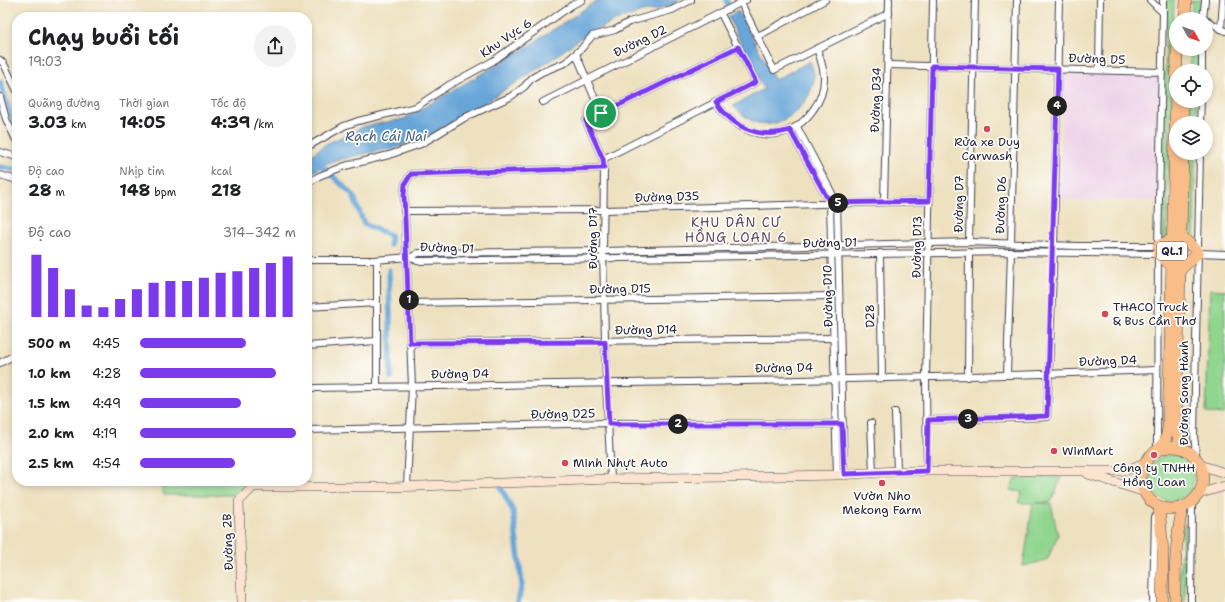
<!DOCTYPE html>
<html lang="vi">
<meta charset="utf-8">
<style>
:root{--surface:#fff;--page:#f2f2f2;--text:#202124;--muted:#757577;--accent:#7c3aed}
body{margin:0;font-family:"Shantell Sans",sans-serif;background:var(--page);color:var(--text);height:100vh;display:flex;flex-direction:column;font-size:15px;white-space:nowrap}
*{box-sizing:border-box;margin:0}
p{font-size:13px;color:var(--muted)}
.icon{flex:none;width:22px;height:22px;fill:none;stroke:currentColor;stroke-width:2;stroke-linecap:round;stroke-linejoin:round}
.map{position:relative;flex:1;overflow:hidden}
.sheet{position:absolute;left:12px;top:12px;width:300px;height:474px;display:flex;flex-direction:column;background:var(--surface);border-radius:16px;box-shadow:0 2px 6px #0003}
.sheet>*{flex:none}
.needle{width:26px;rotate:130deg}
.buttons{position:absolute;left:1169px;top:12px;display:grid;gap:8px}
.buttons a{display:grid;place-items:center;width:44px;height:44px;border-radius:50%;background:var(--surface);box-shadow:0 2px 6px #0003;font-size:20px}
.pin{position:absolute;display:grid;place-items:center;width:34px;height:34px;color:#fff;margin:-17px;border:2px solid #fff;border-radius:50%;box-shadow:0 1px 4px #0007}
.km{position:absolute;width:20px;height:20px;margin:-10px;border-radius:50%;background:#222;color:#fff;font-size:11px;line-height:20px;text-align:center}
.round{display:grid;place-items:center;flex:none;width:42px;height:42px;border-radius:21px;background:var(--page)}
.headline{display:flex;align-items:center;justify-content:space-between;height:68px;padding:0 16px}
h1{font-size:22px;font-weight:700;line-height:30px}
.stats{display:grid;grid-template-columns:repeat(3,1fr);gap:6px;height:68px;padding:4px 16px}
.stats div{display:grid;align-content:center}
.stats b{font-size:17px;font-weight:700}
.stats small{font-size:11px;font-weight:400}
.stats p{font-size:11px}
.chart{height:112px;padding:8px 16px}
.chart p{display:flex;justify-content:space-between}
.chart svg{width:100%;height:72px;margin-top:4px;stroke:var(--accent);stroke-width:6}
ul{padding:0 16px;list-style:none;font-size:13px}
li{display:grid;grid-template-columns:64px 48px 1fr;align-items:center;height:30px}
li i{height:10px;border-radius:5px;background:var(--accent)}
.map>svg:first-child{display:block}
</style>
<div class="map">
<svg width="1225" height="602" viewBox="0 0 1225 602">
<rect width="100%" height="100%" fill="#fdfcf7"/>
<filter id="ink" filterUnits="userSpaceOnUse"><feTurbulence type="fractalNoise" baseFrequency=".025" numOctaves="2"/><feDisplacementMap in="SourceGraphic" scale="8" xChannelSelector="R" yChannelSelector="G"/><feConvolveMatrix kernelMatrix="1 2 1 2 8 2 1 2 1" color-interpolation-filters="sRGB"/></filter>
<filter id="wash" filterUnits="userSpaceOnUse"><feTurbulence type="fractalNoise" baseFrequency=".012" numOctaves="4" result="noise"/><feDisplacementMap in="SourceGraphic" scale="16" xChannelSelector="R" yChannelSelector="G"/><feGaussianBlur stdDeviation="0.9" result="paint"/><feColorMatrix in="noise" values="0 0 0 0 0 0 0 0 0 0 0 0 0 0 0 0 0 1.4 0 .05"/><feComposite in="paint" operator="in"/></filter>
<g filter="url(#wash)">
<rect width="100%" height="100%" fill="#eee1c0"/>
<path fill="#edd0e8" d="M1063,73L1159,75L1157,201L1059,200Z"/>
<g fill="#90d68f" stroke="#597c65">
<path d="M1166,0H1174L1167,238L1163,239Z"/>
<path d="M1192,0H1201V19H1191Z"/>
<path d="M1191,49H1199L1198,71H1190Z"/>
<path d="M1190,101H1197L1196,123H1189Z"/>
<path d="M1189,153H1195L1194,240L1187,233Z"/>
<path d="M1210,289L1225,290V414L1206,413Z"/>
<circle cx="1171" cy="478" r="23"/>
<path d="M1062,477L1051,502L1034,503L1051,504L1058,535L1047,560L1023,566L1033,503H1018L1022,492L1010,490L1015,478Z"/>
<path d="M160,481H248L249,484L244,489L234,495H164Z"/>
<path d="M1186,523L1185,602H1178L1183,527Z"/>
</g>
<g fill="#67a6d9" stroke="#44648a">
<path d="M598,0H680L672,5L658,10L642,12L615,21L583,36L551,60L467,114L433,133L393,149L372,152L327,163L307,176V158L326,144L365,126L404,119L524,49Z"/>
<path d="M738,11L775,80L810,61C811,65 813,69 814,73C816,98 787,128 761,124C750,122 742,114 733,106L764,89L728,17Z"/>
</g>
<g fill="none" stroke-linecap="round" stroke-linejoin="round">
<g stroke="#67a6d9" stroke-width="5.5">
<path d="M726,0L728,5"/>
<path d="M0,82L11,116L17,124"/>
<path d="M318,162L353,195L364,224L390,235V245"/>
<path d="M0,167L17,170"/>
<path d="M389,270L391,378"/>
<path d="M501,488L513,511L522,584L518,602"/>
</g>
</g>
</g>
<g filter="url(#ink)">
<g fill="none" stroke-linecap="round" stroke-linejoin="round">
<g stroke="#413f4f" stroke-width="8">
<g id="street">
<path d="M1150,0L1163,13L1158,246L1157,449"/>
<path d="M741,3L774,70L889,13"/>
<path d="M1163,13V0"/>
<path d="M1203,19L1205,0"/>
<path d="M1206,20L1225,31"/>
<path d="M1221,29L1223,0"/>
<path d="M758,36L825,0"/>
<path d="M576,54L601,113"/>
<path d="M0,60L4,64L17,91"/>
<path d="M888,65L1162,72"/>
<path d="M1099,70L1100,0"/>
<path d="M1202,71V49"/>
<path d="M0,97L6,119L17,142"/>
<path d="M543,102L746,0"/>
<path d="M716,102C739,139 786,148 813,110C820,101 824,90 824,78C824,68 820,58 817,48"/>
<path d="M1200,123L1201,101"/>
<path d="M797,127L837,203L844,475"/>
<path d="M790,130L830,203L837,475"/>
<path d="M307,147L344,126L358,121L416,107L449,85L493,61L572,5L582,0"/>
<path d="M0,152L17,157"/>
<path d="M603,159L756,82L721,14"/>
<path d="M0,175L17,180"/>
<path d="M307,184L319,176L345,166L389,155L421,144L466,117L510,97L524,87L532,78L542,72L565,63L582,48L592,36L615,30L629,22L672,10L691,0"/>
<path d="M884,201L889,0"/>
<path d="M404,211L605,210L929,201"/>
<path d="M969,242L975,0"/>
<path d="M1011,242L1017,0"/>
<path d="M880,253L882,378"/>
<path d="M1198,253L1225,254"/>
<path d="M1158,254L1011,252L417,261L412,257L418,253L603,251L969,242L1076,246H1158"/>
<path d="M307,260H375L409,257"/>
<path d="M377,260V387"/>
<path d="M409,303L832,296"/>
<path d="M307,307L377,303"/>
<path d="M410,343L834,338"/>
<path d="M307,346L377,341"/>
<path d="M0,363L17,354"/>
<path d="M1007,375L1011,252"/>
<path d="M968,377L969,252"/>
<path d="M307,388C590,383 874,381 1157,370"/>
<path d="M895,412L897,471"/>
<path d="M928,420L1047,417L1054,245L1059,0"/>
<path d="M871,423L873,473"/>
<path d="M307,430L609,423L842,424"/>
<path d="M1197,461L1194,436L1200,153"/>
<path d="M927,471L926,378L933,0"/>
<path d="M611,479L606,383L603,251L604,168L603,159L586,121L738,47"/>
<path d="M407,486L412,386L404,195L405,184L411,174L604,168"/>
<path d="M1153,602L1155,517"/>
<path d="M1191,602L1192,502"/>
</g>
</g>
<g stroke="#413f4f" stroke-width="10">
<g id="secondary">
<path d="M1200,465L1225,473"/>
<path d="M1088,474L1145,492"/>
<path d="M1198,494L1225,486"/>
<path d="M242,602L239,501L253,487H393L611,479L837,475L897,471H1119L1130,469L1146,462"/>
</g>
</g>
<g stroke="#413f4f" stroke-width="12">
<g id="highway">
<path d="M1185,19L1186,0"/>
<path d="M1183,123V101"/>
<path d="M1183,153L1176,429L1179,441L1186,451"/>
<path d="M1158,246L1173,239"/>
<path d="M1158,254L1172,266"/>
<path d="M1180,270L1198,253L1181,235"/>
<circle cx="1172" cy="478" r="31"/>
<path d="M1157,451L1165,441L1168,429L1177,49"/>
<path d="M1159,506L1163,552L1162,602"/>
<path d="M1175,602C1175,570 1175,538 1183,507"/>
</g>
</g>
<use href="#street" stroke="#fff" stroke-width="6"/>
<use href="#secondary" stroke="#fce5d0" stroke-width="9"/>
<use href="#highway" stroke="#f8bd89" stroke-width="11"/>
</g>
</g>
<g fill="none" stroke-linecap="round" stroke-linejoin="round" filter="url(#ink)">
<g stroke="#fff" stroke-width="8">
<path id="route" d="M738,47L756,82L716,102C733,128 760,140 790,130L830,203L929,201L932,66L1058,69L1047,416L928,420L927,471L844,474L842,424H609L605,342L410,343L404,195L405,184L411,174L604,168L603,159L586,121Z"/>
</g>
<use href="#route" stroke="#7c3aed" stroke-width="5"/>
</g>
<g fill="#d1495b" stroke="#fdfcf7" stroke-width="1.5">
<circle cx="987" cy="129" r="4"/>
<circle cx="1105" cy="314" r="4"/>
<circle cx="1054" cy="451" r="4"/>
<circle cx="1154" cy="455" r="4"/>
<circle cx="565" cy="463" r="4"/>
<circle cx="882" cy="483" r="4"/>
</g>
<g text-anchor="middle" stroke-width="3.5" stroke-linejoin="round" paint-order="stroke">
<rect fill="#fdfcf7" stroke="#646373" stroke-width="1" x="1157" y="242" width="30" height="18" rx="3"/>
<g font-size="11" font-weight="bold" fill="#22223b">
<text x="1172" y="255">QL.1</text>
</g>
<g font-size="12" fill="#22223b" stroke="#fdfcf7">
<text transform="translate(506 38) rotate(-34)" y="4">Khu Vực 6</text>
<text transform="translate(640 41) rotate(-26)" y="4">Đường D2</text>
<text transform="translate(1097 59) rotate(2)" y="4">Đường D5</text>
<text transform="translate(876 100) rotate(-88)" y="4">Đường D34</text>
<text transform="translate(667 197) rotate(-2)" y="4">Đường D35</text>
<text transform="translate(959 204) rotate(-89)" y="4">Đường D7</text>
<text transform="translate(1001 205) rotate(-88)" y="4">Đường D6</text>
<text transform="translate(593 238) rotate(-90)" y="4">Đường D17</text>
<text transform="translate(830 243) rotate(-1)" y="4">Đường D1</text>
<text transform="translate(917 247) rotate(-89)" y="4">Đường D13</text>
<text transform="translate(447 248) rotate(2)" y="4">Đường D1</text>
<text transform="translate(620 289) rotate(-1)" y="4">Đường D15</text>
<text transform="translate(828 296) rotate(-91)" y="4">Đường D10</text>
<text transform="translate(870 316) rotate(-91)" y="4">D28</text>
<text transform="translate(646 330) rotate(-1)" y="4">Đường D14</text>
<text transform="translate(1108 361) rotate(-2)" y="4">Đường D4</text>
<text transform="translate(784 368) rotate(-1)" y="4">Đường D4</text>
<text transform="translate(460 374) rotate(-1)" y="4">Đường D4</text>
<text transform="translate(1184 393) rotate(-90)" y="4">Đường Song Hành</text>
<text transform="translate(563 414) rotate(-1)" y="4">Đường D25</text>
<text transform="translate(228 542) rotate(-92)" y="4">Đường 2B</text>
</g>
<g font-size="12" fill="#22223b" stroke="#fdfcf7">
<text x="987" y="146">Rửa xe Duy<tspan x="987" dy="14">Carwash</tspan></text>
<text x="1113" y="311" text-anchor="start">THACO Truck<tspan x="1113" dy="14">&amp; Bus Cần Thơ</tspan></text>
<text x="1062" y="455" text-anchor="start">WinMart</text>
<text x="573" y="467" text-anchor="start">Minh Nhựt Auto</text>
<text x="1154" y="472">Công ty TNHH<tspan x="1154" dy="14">Hồng Loan</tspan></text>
<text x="882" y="500">Vườn Nho<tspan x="882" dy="14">Mekong Farm</tspan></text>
</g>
<g font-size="13" font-style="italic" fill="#415d82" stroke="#fdfcf7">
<text x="386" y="141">Rạch Cái Nai</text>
</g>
<g font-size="13" letter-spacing="1" fill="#634662" stroke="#fdfcf7">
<text x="736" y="227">KHU DÂN CƯ<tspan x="736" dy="15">HỒNG LOAN 6</tspan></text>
</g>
</g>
</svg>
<div class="buttons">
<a><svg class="needle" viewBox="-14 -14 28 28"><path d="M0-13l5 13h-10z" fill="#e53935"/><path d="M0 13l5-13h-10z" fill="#757577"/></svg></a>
<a><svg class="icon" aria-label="locate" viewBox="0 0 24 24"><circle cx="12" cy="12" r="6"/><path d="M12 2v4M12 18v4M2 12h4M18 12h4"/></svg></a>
<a><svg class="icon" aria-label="layers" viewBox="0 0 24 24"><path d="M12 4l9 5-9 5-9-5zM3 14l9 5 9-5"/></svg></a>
</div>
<div class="pin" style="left:601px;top:113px;background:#1e9e55"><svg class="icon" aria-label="arrive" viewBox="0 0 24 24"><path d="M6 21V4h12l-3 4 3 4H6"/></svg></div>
<b class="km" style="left:409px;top:300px">1</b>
<b class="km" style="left:678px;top:424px">2</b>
<b class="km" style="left:968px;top:419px">3</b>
<b class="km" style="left:1057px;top:106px">4</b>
<b class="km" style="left:838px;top:203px">5</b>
<section class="sheet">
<div class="headline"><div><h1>Chạy buổi tối</h1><p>19:03</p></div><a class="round"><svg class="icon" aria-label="share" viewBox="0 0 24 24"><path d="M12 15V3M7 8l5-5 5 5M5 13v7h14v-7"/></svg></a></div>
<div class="stats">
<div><p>Quãng đường</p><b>3.03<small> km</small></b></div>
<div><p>Thời gian</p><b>14:05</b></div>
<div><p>Tốc độ</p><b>4:39<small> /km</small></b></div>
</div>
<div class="stats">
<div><p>Độ cao</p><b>28<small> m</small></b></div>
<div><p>Nhịp tim</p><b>148<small> bpm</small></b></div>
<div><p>kcal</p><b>218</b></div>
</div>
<div class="chart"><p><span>Độ cao</span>314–342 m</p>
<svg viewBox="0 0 160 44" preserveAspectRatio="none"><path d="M5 44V6M15 44V14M25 44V27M35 44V37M45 44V38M55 44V33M65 44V27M75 44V23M85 44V22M95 44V22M105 44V20M115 44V17M125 44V16M135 44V14M145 44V11M155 44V7"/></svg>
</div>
<ul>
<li><b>500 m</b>4:45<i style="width:68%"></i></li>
<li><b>1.0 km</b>4:28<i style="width:87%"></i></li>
<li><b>1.5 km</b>4:49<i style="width:65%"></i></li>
<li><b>2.0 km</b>4:19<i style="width:100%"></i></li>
<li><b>2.5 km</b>4:54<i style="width:61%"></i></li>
</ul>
</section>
</div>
